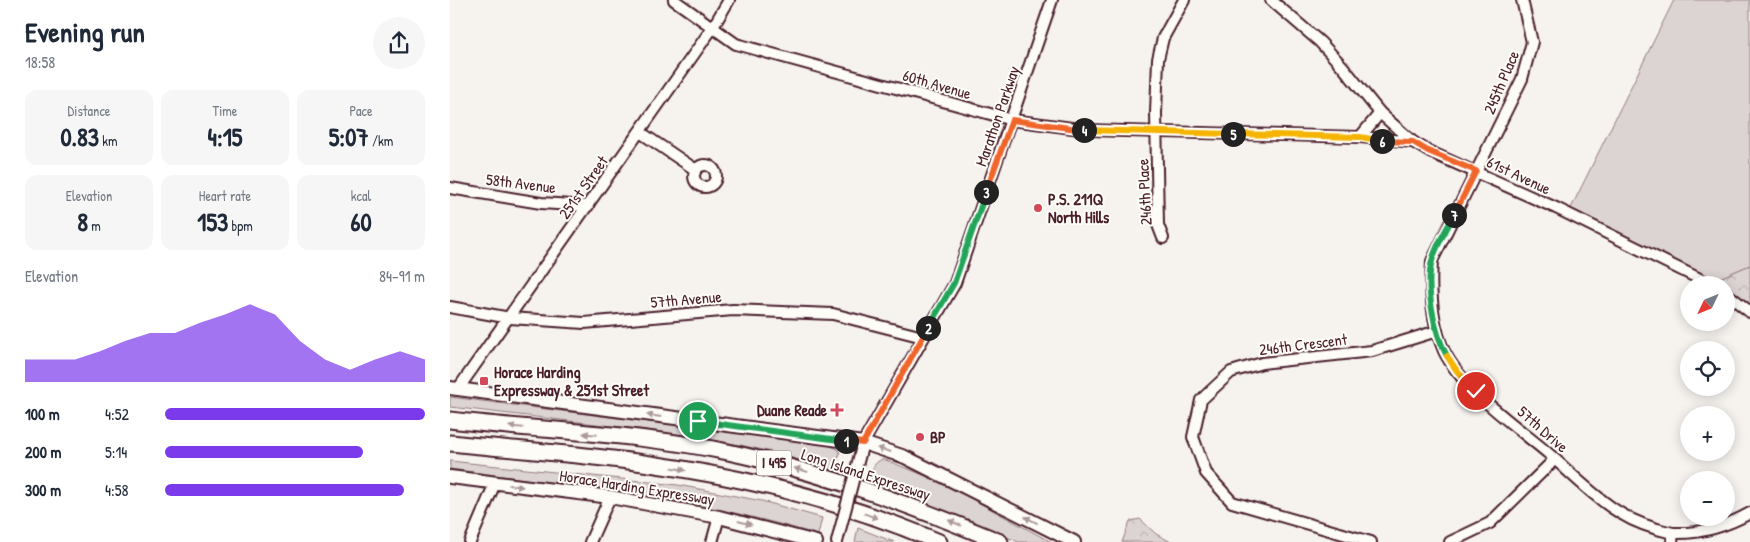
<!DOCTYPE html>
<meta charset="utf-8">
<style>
:root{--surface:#fff;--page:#f6f6f7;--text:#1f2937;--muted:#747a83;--accent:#7c3aed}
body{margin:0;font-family:"Patrick Hand",sans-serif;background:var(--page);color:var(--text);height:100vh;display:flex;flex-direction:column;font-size:19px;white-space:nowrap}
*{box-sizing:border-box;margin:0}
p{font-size:16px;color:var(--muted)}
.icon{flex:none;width:28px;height:28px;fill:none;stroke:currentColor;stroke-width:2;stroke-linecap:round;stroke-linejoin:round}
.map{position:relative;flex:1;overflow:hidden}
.panel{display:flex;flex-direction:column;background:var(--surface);width:450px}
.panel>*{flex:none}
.needle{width:32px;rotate:227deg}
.fabs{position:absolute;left:1230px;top:276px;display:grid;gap:10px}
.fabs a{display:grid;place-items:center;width:55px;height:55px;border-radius:50%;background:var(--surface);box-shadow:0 2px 12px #0003;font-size:25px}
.pin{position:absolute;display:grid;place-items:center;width:42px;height:42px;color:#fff;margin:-21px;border:2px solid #fff;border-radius:50%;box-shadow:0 1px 5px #0007}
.km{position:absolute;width:25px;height:25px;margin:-12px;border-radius:50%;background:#222;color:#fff;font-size:14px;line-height:25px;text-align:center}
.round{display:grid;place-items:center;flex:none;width:52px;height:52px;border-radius:26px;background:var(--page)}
.overview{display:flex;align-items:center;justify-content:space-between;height:85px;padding:0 25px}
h1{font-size:28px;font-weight:700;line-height:38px}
.figures{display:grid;grid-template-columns:repeat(3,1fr);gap:8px;height:85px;padding:5px 25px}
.figures div{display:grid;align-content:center;border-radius:12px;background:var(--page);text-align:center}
.figures b{font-size:25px;font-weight:700}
.figures small{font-size:14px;font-weight:400}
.figures p{font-size:14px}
.chart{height:140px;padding:10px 25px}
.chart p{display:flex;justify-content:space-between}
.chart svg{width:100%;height:90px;margin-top:5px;fill:var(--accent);opacity:.7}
ul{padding:0 25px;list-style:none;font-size:16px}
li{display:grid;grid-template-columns:80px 60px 1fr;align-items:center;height:38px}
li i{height:12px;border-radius:6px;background:var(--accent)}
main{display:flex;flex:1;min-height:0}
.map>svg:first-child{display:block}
</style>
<main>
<section class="panel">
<div class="overview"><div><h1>Evening run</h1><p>18:58</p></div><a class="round"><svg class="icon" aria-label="share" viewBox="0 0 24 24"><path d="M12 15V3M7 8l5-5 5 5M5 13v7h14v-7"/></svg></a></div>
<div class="figures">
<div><p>Distance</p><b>0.83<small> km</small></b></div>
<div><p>Time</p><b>4:15</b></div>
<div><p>Pace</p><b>5:07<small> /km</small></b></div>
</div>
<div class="figures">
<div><p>Elevation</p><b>8<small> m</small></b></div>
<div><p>Heart rate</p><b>153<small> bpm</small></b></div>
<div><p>kcal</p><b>60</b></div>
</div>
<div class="chart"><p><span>Elevation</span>84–91 m</p>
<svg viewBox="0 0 160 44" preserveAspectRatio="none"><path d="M0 44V33L10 33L20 33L30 29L40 24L50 20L60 20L70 15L80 11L90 6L100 11L110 24L120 33L130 38L140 33L150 29L160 33V44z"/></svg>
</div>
<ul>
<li><b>100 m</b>4:52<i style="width:100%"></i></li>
<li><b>200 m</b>5:14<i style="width:76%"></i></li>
<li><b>300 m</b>4:58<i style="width:92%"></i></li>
</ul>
</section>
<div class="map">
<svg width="1300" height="542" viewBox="0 0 1300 542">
<defs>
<pattern id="forest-crowns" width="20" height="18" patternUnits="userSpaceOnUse" patternTransform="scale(1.25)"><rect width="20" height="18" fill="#dcd4d2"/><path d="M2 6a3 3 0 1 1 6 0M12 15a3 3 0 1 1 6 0" fill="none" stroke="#beb6b4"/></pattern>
</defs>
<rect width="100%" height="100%" fill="#f6f3ef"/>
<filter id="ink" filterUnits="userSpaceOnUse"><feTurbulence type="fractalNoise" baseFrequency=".02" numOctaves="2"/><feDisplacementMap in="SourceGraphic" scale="10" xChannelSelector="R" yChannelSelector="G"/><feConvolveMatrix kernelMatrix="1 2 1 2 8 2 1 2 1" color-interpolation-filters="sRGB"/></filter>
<g filter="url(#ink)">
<g fill="#dcd4d2" stroke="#937a7e">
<path d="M1224,0H1300V265L1258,283L1118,214Z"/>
<path d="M0,397L375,444L388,449L390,453L384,471L327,453L285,444L197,430L0,407Z"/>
<path d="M433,459L491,482L601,542H569L421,481C422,470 422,463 433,459Z"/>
<path d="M0,461L228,485L312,501L372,518L368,535C248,498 124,486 0,469Z"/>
<path d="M408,528L444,542H405Z"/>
</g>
<g fill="url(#forest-crowns)" stroke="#937a7e">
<path d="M1300,265V309L1276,290V285H1271L1265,280Z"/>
<path d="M690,519L706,534L721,542H672L680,521Z"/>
</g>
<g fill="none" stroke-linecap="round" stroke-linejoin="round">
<g stroke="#4a1f2b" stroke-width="14">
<g id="minor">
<path d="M224,0L286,44L562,120L637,130L910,137L963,142"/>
<path d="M821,0L870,42L893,67L930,113L963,142L978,151L1106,208L1262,285"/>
<path d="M1072,0L1082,42L1072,79L982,261C980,291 981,322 994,351C1013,390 1066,426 1099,454C1122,474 1144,497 1170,513C1186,523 1204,529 1223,533"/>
<path d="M190,132L246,170"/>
<path d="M910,137L930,113"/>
<circle cx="255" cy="176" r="11"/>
<path d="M0,188L91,203L138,206"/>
<path d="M713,238L708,225L706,113L708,59L713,38L734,0"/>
<path d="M1276,293L1300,312"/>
<path d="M0,307L60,318L134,323L283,310L383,314L473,337"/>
<path d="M8,389L263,27L279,0"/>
<path d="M405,473L413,443L505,283L602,0"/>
<path d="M20,542L45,483"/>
<path d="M140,542L160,497"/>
<path d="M262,542L269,517"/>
<path d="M387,542L390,530"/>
<path d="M921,542L782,502L756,473L743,437L751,400L781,372L812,363L922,351L987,331"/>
<path d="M1000,542L1040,523L1105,459"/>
<path d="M1222,542L1223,533C1250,534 1277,526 1300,513"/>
</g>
</g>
<g stroke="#4a1f2b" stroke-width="16">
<g id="major">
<path d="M0,388L413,443L455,457L624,542"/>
<path d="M0,477L160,497L269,517L366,542"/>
</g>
</g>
<g stroke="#4a1f2b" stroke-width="19">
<g id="highway">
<path d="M0,420C92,431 187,433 278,452C372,472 461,505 550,542"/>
<path d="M0,443C67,450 134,454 200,464C299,478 398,503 489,542"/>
</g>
</g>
<use href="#minor" stroke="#fdfcf7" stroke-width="10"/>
<use href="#major" stroke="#fdfcf7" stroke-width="12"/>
<use href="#highway" stroke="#fdfcf7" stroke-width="15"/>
<g stroke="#4a1f2b" stroke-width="14" stroke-linecap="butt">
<path id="minor-bridge" d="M390,530L405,473"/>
</g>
<use href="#minor-bridge" stroke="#fdfcf7" stroke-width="10"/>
</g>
<defs><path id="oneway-solid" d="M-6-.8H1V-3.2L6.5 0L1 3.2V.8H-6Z" transform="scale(1.25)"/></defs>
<g fill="#ac999b">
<use href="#oneway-solid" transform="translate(204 416) rotate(-172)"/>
<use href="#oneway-solid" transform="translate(66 427) rotate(-175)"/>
<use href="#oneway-solid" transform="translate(140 434) rotate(-175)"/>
<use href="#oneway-solid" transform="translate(434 450) rotate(-164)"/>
<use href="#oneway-solid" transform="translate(229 469) rotate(10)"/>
<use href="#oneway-solid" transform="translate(351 470) rotate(-164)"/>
<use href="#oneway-solid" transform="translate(66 486) rotate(7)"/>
<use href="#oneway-solid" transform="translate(421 516) rotate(20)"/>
<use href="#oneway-solid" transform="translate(581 520) rotate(-153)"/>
<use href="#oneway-solid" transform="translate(295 523) rotate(15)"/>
<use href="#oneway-solid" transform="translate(505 523) rotate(-157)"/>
</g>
</g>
<g fill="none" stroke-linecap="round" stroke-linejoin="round" filter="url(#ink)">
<g stroke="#fff" stroke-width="10">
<path id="split-1" d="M248,421L396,441"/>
</g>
<g stroke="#fff" stroke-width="10">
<path id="split-2" d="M396,441L413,443L478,328"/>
</g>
<g stroke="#fff" stroke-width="10">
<path id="split-3" d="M478,328L504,283L536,192"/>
</g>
<g stroke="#fff" stroke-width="10">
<path id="split-4" d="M536,192L562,120L634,130"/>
</g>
<g stroke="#fff" stroke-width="10">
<path id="split-5" d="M634,130L783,134"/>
</g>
<g stroke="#fff" stroke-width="10">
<path id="split-6" d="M783,134L910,137L932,141"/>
</g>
<g stroke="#fff" stroke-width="10">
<path id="split-7" d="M932,141L963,142L978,151L1026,171L1004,215"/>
</g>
<g stroke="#fff" stroke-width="10">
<path id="split-8" d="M997,356C984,333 975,286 982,261C986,245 997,229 1004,215"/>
</g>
<g stroke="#fff" stroke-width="10">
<path id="split-9" d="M997,356L1007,371L1026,391"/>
</g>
<use href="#split-1" stroke="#22a559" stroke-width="6"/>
<use href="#split-2" stroke="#f0652b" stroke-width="6"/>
<use href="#split-3" stroke="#22a559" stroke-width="6"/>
<use href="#split-4" stroke="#f0652b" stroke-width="6"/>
<use href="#split-5" stroke="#f5b400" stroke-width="6"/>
<use href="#split-6" stroke="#f5b400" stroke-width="6"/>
<use href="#split-7" stroke="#f0652b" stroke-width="6"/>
<use href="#split-8" stroke="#22a559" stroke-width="6"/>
<use href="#split-9" stroke="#f5b400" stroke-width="6"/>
</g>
<g fill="#d1495b" stroke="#fdfcf7" stroke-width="2">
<circle cx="588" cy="208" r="5"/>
<rect x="29" y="376" width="10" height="10" rx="2.5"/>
<path d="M384.5 402.5h5v5h5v5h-5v5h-5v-5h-5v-5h5z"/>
<circle cx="470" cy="437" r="5"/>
</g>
<g text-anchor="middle" stroke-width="4" stroke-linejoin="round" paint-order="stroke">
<rect fill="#fdfcf7" stroke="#806168" stroke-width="1" x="306.5" y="450.5" width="35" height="25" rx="4"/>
<g font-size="15" font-weight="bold" fill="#4a1f2b">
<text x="324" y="468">I 495</text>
</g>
<g font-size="16" fill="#4a1f2b" stroke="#fdfcf7">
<text transform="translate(1051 82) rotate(-67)" y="6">245th Place</text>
<text transform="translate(487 84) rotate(16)" y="6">60th Avenue</text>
<text transform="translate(547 116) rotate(-71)" y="6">Marathon Parkway</text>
<text transform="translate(1069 175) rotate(25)" y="6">61st Avenue</text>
<text transform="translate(71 183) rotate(7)" y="6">58th Avenue</text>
<text transform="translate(133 187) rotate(-55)" y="6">251st Street</text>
<text transform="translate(694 192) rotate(-93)" y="6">246th Place</text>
<text transform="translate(236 299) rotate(-5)" y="6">57th Avenue</text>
<text transform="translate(853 344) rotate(-7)" y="6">246th Crescent</text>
<text transform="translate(1093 429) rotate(41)" y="6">57th Drive</text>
<text transform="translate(416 474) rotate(18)" y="6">Long Island Expressway</text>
<text transform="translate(187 487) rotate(9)" y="6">Horace Harding Expressway</text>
</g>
<g font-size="16" font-weight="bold" fill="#4a1f2b" stroke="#fdfcf7" text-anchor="start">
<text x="598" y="205">P.S. 211Q<tspan x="598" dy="18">North Hills</tspan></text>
<text x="44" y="378">Horace Harding<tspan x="44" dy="18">Expressway &amp; 251st Street</tspan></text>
<text x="377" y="416" text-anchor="end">Duane Reade</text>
<text x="480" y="443">BP</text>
</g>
</g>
</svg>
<div class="fabs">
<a><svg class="needle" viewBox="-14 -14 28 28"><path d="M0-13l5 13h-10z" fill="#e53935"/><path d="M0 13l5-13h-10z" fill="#747a83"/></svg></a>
<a><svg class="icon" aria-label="locate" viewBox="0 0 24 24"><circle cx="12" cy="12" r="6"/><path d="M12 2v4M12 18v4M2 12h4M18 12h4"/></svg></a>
<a>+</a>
<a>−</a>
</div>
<div class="pin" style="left:248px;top:421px;background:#1e9e55"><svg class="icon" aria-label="arrive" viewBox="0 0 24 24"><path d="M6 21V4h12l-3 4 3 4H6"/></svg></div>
<div class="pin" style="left:1026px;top:391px;background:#d93025"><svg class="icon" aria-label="check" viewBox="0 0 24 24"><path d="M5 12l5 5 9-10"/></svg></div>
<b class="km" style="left:396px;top:441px">1</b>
<b class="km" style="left:478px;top:328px">2</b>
<b class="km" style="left:536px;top:192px">3</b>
<b class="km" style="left:634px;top:130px">4</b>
<b class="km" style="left:783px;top:134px">5</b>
<b class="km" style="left:932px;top:141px">6</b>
<b class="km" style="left:1004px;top:215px">7</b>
</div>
</main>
